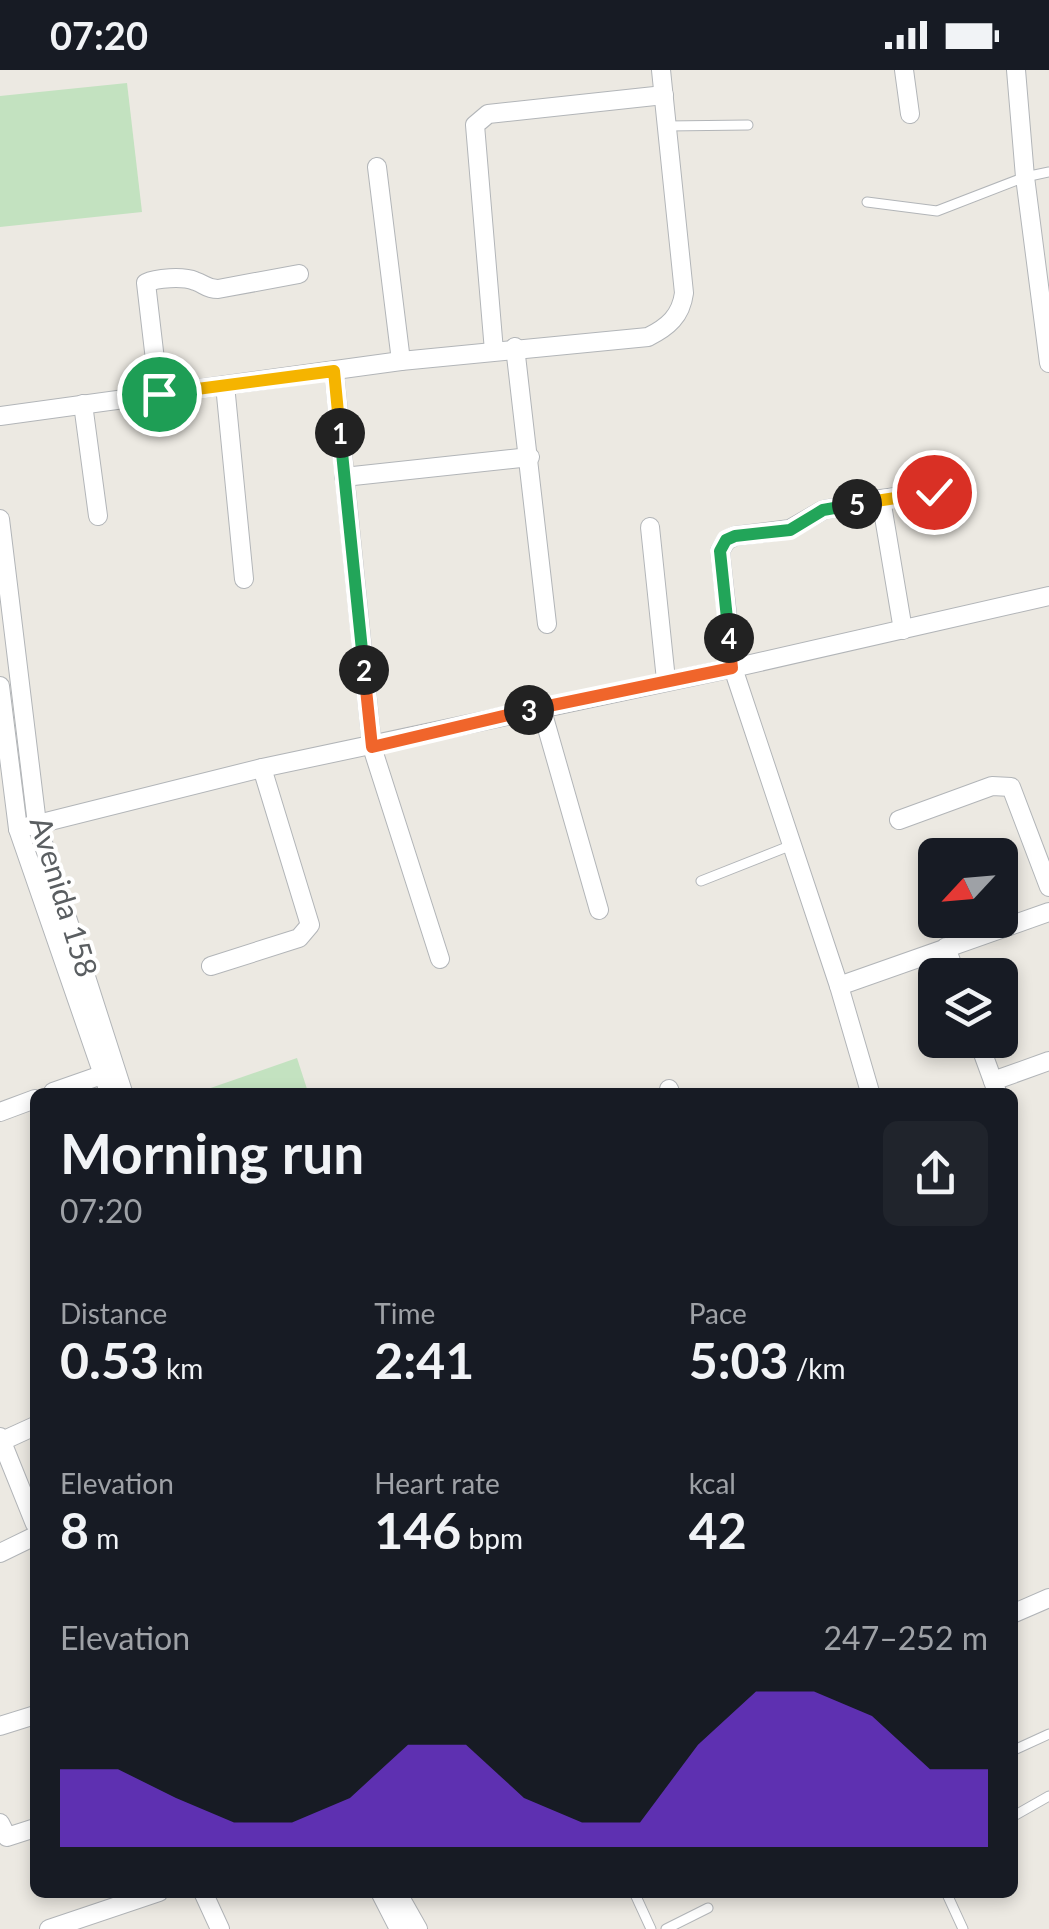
<!DOCTYPE html>
<meta charset="utf-8">
<style>
:root{--surface:#171b24;--page:#20242c;--text:#f1f3f6;--muted:#9ea1a6;--accent:#7c3aed}
body{margin:0;font-family:Lato,sans-serif;background:var(--page);color:var(--text);height:100vh;display:flex;flex-direction:column;font-size:38px;white-space:nowrap}
*{box-sizing:border-box;margin:0}
p{font-size:32px;color:var(--muted)}
.icon{flex:none;width:55px;height:55px;fill:none;stroke:currentColor;stroke-width:2;stroke-linecap:round;stroke-linejoin:round}
.map{position:relative;flex:1;overflow:hidden}
.details{position:absolute;left:30px;top:1018px;width:988px;height:810px;display:flex;flex-direction:column;background:var(--surface);border-radius:15px;box-shadow:0 5px 15px #0003}
.details>*{flex:none}
.needle{width:65px;rotate:244deg}
.fabs{position:absolute;left:918px;top:768px;display:grid;gap:20px}
.fabs a{display:grid;place-items:center;width:100px;height:100px;border-radius:15px;background:var(--surface);box-shadow:0 5px 15px #0003;font-size:50px}
.pin{position:absolute;display:grid;place-items:center;width:85px;height:85px;color:#fff;margin:-42px;border:5px solid #fff;border-radius:50%;box-shadow:0 2px 10px #0007}
.km{position:absolute;width:50px;height:50px;margin:-25px;border-radius:50%;background:#222;color:#fff;font-size:28px;line-height:50px;text-align:center}
.round{display:grid;place-items:center;flex:none;width:105px;height:105px;border-radius:15px;background:var(--page)}
.summary{display:flex;align-items:center;justify-content:space-between;height:170px;padding:0 30px}
h1{font-size:55px;font-weight:700;line-height:75px}
.stats{display:grid;grid-template-columns:repeat(3,1fr);gap:15px;height:170px;padding:10px 30px}
.stats div{display:grid;align-content:center}
.stats b{font-size:50px;font-weight:700}
.stats small{font-size:28px;font-weight:400}
.stats p{font-size:28px}
.chart{height:280px;padding:20px 30px}
.chart p{display:flex;justify-content:space-between}
.chart svg{width:100%;height:180px;margin-top:10px;fill:var(--accent);opacity:.7}
.status{display:flex;justify-content:space-between;align-items:center;height:70px;padding:0 50px;background:var(--surface);direction:ltr}
.status svg{height:28px;fill:currentColor}
.map>svg:first-child{display:block}
</style>
<div class="status"><b>07:20</b><svg viewBox="0 0 49 12"><path d="M0 12V9h3v3zM5 12V6h3v6zM10 12V3h3v9zM15 12V0h3v12zM26 1h20v11H26zM47 4h2v5h-2z"/></svg></div>
<div class="map">
<svg width="1049" height="1859" viewBox="0 0 1049 1859">
<rect width="100%" height="100%" fill="#ece9e2"/>
<g fill="#c3e2c0">
<path d="M127,13L142,142L0,157V26Z"/>
<path d="M297,988L308,1022H199Z"/>
</g>
<g fill="none" stroke-linecap="round" stroke-linejoin="round">
<g stroke="#b2b5b8" stroke-width="11">
<g id="lane">
<path d="M667,56L748,55"/>
<path d="M867,132L937,141L1025,107L1049,102"/>
<path d="M701,811L792,775"/>
<path d="M1012,1681L1049,1664"/>
<path d="M1012,1747L1049,1726"/>
<path d="M634,1822L651,1859"/>
<path d="M946,1822L963,1859"/>
<path d="M666,1859L708,1838"/>
</g>
</g>
<g stroke="#b2b5b8" stroke-width="20">
<g id="street">
<path d="M904,0L910,44"/>
<path d="M1016,0L1025,107L1049,293"/>
<path d="M377,97L401,291"/>
<path d="M515,277L547,554"/>
<path d="M494,281L475,55L488,44L664,25"/>
<path d="M334,301L372,677L440,889"/>
<path d="M225,315L244,509"/>
<path d="M159,324L146,213C156,208 183,206 195,211C205,214 206,219 218,219L299,204"/>
<path d="M83,334L98,446"/>
<path d="M0,346L401,291L648,267C668,257 681,246 684,223L661,0"/>
<path d="M344,407L530,387"/>
<path d="M881,429L934,422"/>
<path d="M0,449L37,754L123,1022"/>
<path d="M650,457L666,610"/>
<path d="M0,616L18,759L109,1022"/>
<path d="M541,637L599,840"/>
<path d="M899,750L992,716L1011,717L1049,817"/>
<path d="M18,759L262,698L733,598L1049,526"/>
<path d="M946,877L956,905"/>
<path d="M211,896L299,868L310,855L262,698"/>
<path d="M839,916L1049,842"/>
<path d="M978,970L997,1022"/>
<path d="M993,1011L1049,991"/>
<path d="M669,1019L670,1022"/>
<path d="M53,1022L113,1001"/>
<path d="M870,1022L839,916L733,598L720,481L726,471L735,466L790,459L823,440L881,429L903,560"/>
<path d="M0,1042L35,1029"/>
<path d="M0,1367L35,1454"/>
<path d="M0,1372L35,1356"/>
<path d="M0,1483L35,1466"/>
<path d="M1012,1544L1049,1528"/>
<path d="M0,1656L35,1645"/>
<path d="M0,1753L7,1767L35,1758"/>
<path d="M203,1822L220,1859"/>
<path d="M380,1822L399,1859"/>
<path d="M397,1822L418,1859"/>
<path d="M49,1859L159,1822"/>
</g>
</g>
<use href="#lane" stroke="#fff" stroke-width="9"/>
<use href="#street" stroke="#fff" stroke-width="18"/>
</g>
<g fill="none" stroke-linecap="round" stroke-linejoin="round">
<g stroke="#fff" stroke-width="20">
<path id="split-1" d="M159,324L334,301L340,363"/>
</g>
<g stroke="#fff" stroke-width="20">
<path id="split-2" d="M340,363L364,600"/>
</g>
<g stroke="#fff" stroke-width="20">
<path id="split-3" d="M364,600L372,677L529,640"/>
</g>
<g stroke="#fff" stroke-width="20">
<path id="split-4" d="M529,640L732,598L729,568"/>
</g>
<g stroke="#fff" stroke-width="20">
<path id="split-5" d="M729,568L720,481L726,470L735,466L790,460L823,440L857,434"/>
</g>
<g stroke="#fff" stroke-width="20">
<path id="split-6" d="M857,434L934,422"/>
</g>
<use href="#split-1" stroke="#f5b400" stroke-width="12"/>
<use href="#split-2" stroke="#22a559" stroke-width="12"/>
<use href="#split-3" stroke="#f0652b" stroke-width="12"/>
<use href="#split-4" stroke="#f0652b" stroke-width="12"/>
<use href="#split-5" stroke="#22a559" stroke-width="12"/>
<use href="#split-6" stroke="#f5b400" stroke-width="12"/>
</g>
<g text-anchor="middle" stroke-width="8" stroke-linejoin="round" paint-order="stroke">
<g font-size="30" fill="#5a5e61" stroke="#fff">
<text transform="translate(63 827) rotate(73)" y="10">Avenida 158</text>
</g>
</g>
</svg>
<div class="fabs">
<a><svg class="needle" viewBox="-14 -14 28 28"><path d="M0-13l5 13h-10z" fill="#e53935"/><path d="M0 13l5-13h-10z" fill="#9ea1a6"/></svg></a>
<a><svg class="icon" aria-label="layers" viewBox="0 0 24 24"><path d="M12 4l9 5-9 5-9-5zM3 14l9 5 9-5"/></svg></a>
</div>
<div class="pin" style="left:159px;top:324px;background:#1e9e55"><svg class="icon" aria-label="arrive" viewBox="0 0 24 24"><path d="M6 21V4h12l-3 4 3 4H6"/></svg></div>
<div class="pin" style="left:934px;top:422px;background:#d93025"><svg class="icon" aria-label="check" viewBox="0 0 24 24"><path d="M5 12l5 5 9-10"/></svg></div>
<b class="km" style="left:340px;top:363px">1</b>
<b class="km" style="left:364px;top:600px">2</b>
<b class="km" style="left:529px;top:640px">3</b>
<b class="km" style="left:729px;top:568px">4</b>
<b class="km" style="left:857px;top:434px">5</b>
<section class="details">
<div class="summary"><div><h1>Morning run</h1><p>07:20</p></div><a class="round"><svg class="icon" aria-label="share" viewBox="0 0 24 24"><path d="M12 15V3M7 8l5-5 5 5M5 13v7h14v-7"/></svg></a></div>
<div class="stats">
<div><p>Distance</p><b>0.53<small> km</small></b></div>
<div><p>Time</p><b>2:41</b></div>
<div><p>Pace</p><b>5:03<small> /km</small></b></div>
</div>
<div class="stats">
<div><p>Elevation</p><b>8<small> m</small></b></div>
<div><p>Heart rate</p><b>146<small> bpm</small></b></div>
<div><p>kcal</p><b>42</b></div>
</div>
<div class="chart"><p><span>Elevation</span>247–252 m</p>
<svg viewBox="0 0 160 44" preserveAspectRatio="none"><path d="M0 44V25L10 25L20 32L30 38L40 38L50 32L60 19L70 19L80 32L90 38L100 38L110 19L120 6L130 6L140 12L150 25L160 25V44z"/></svg>
</div>
</section>
</div>
